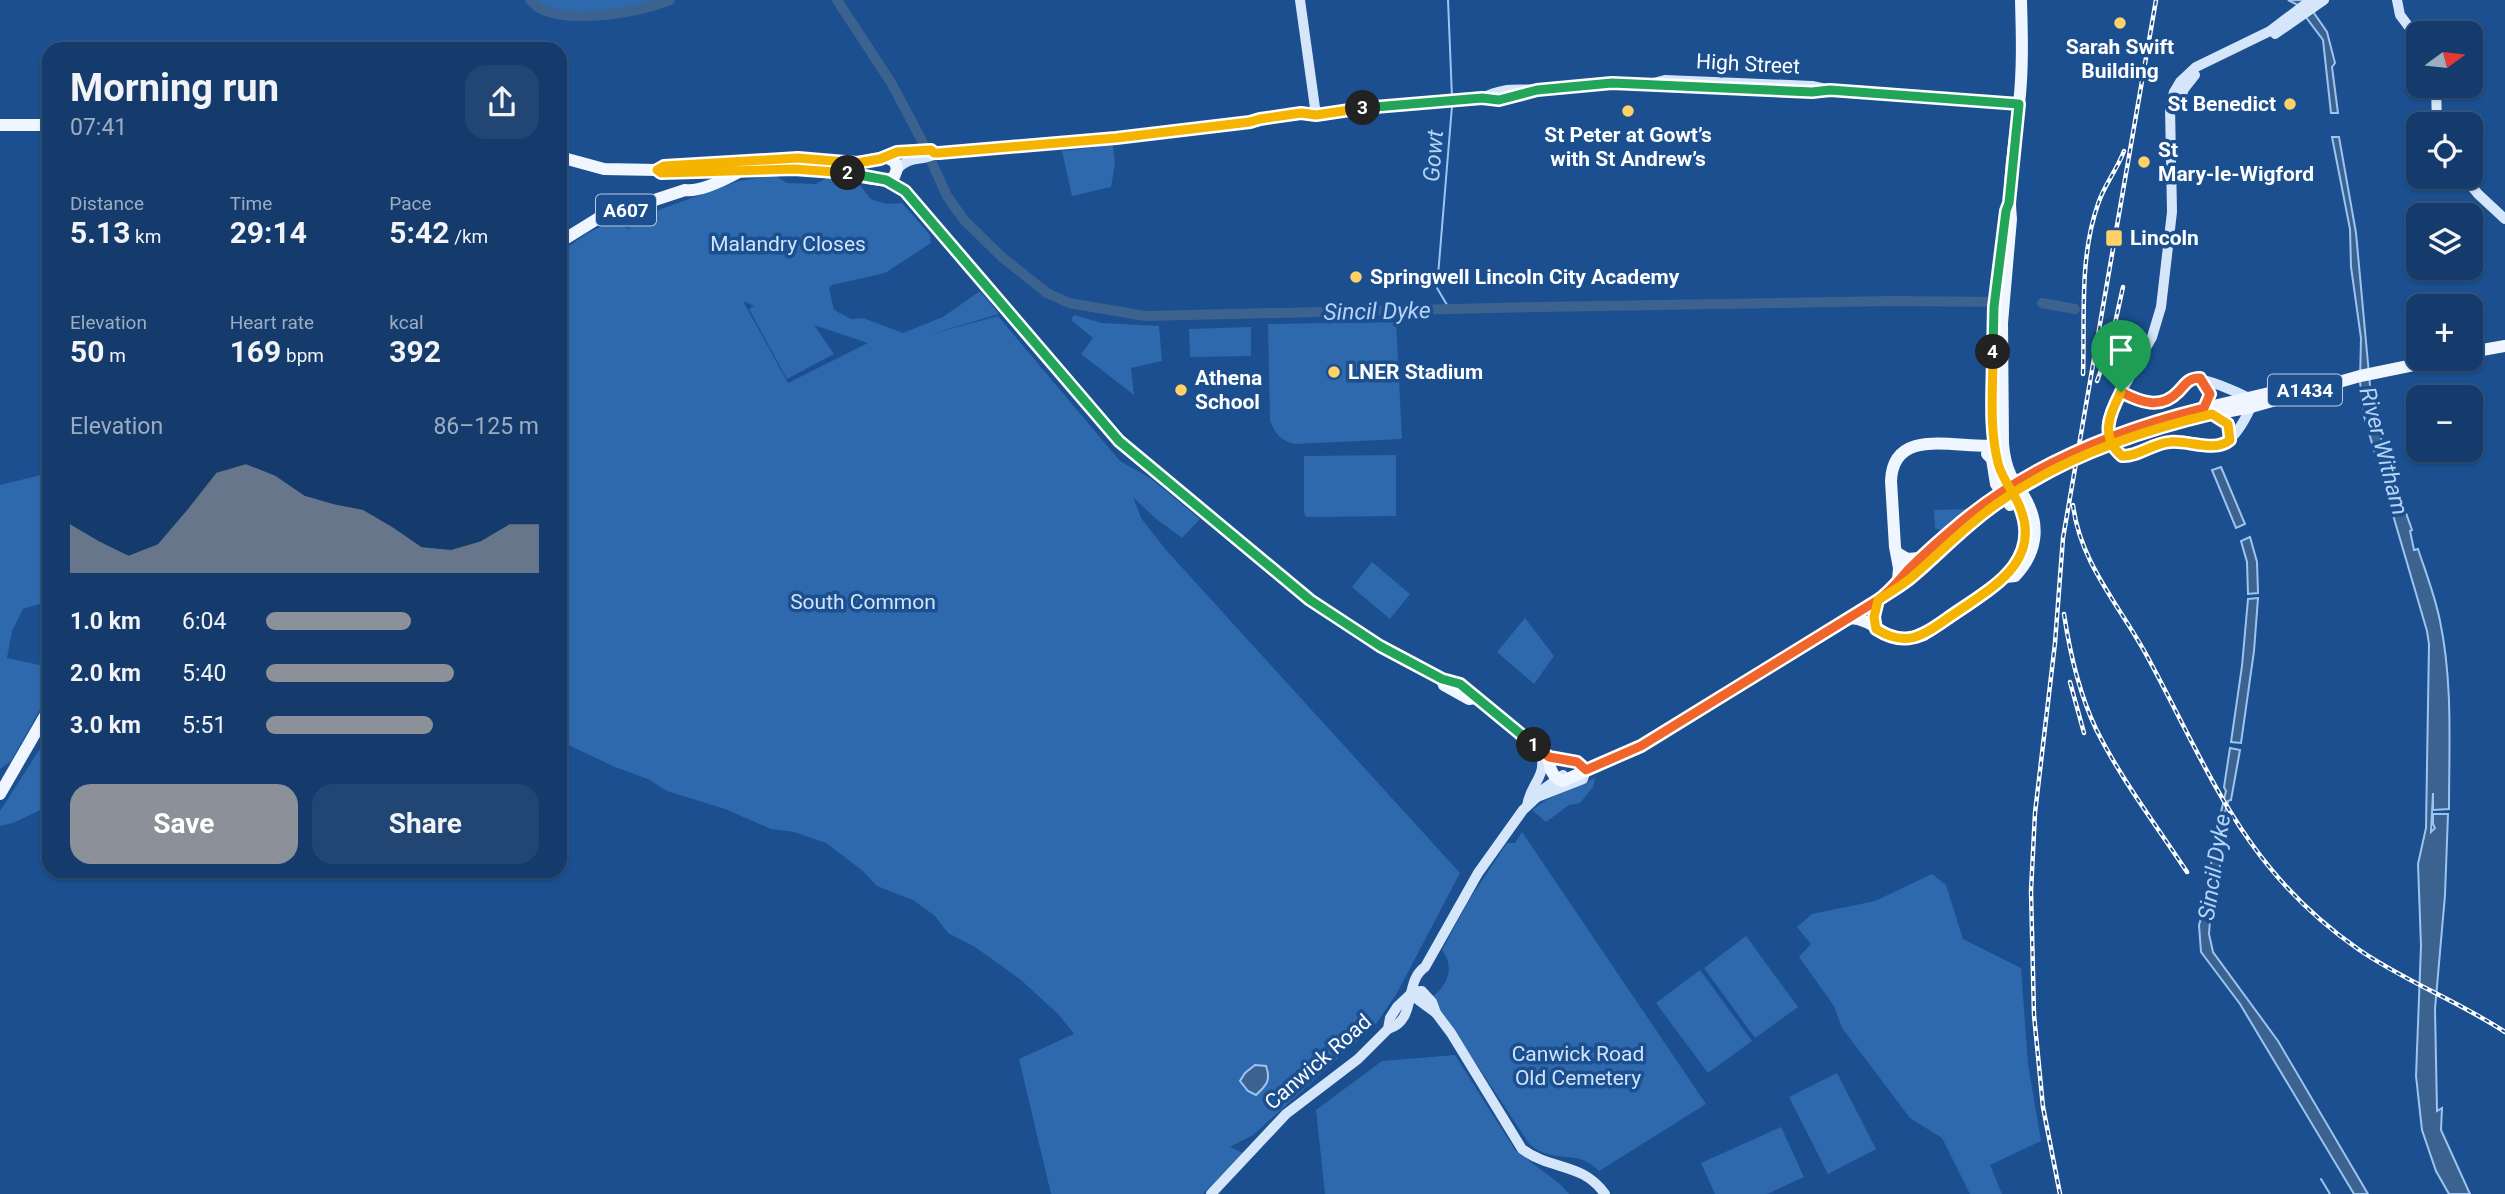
<!DOCTYPE html>
<meta charset="utf-8">
<style>
:root{--surface:#143b6b;--page:#214673;--text:#f1f3f6;--muted:#9dadc1;--line:#33557e;--accent:#8c9099}
body{margin:0;font-family:Roboto,sans-serif;background:var(--page);color:var(--text);height:100vh;display:flex;flex-direction:column;font-size:26px;white-space:nowrap}
*{box-sizing:border-box;margin:0}
p{font-size:23px;color:var(--muted)}
.icon{flex:none;width:38px;height:38px;fill:none;stroke:currentColor;stroke-width:2;stroke-linecap:round;stroke-linejoin:round}
.map{position:relative;flex:1;overflow:hidden}
.sheet{position:absolute;left:42px;top:42px;width:525px;height:836px;display:flex;flex-direction:column;background:var(--surface);border-radius:21px;box-shadow:0 2px 5px #0004,0 0 0 2px var(--line)}
.sheet>*{flex:none}
.needle{width:46px;rotate:75deg}
.tools{position:absolute;left:2406px;top:21px;display:grid;gap:14px}
.tools a{display:grid;place-items:center;width:77px;height:77px;border-radius:14px;background:var(--surface);box-shadow:0 2px 5px #0004,0 0 0 2px var(--line);font-size:35px}
.pin{position:absolute;display:grid;place-items:center;width:60px;height:60px;color:#fff;margin:-72px -30px;border-radius:50% 50% 50% 0;rotate:-45deg;box-shadow:0 0 7px #0007}
.pin .icon{rotate:45deg}
.km{position:absolute;width:35px;height:35px;margin:-18px;border-radius:50%;background:#222;color:#fff;font-size:19px;line-height:35px;text-align:center}
.round{display:grid;place-items:center;flex:none;width:74px;height:74px;border-radius:21px;background:var(--page)}
.head{display:flex;align-items:center;justify-content:space-between;height:119px;padding:0 28px}
h1{font-size:38px;font-weight:700;line-height:52px}
.metrics{display:grid;grid-template-columns:repeat(3,1fr);gap:10px;height:119px;padding:7px 28px}
.metrics div{display:grid;align-content:center}
.metrics b{font-size:30px;font-weight:700}
.metrics small{font-size:19px;font-weight:400}
.metrics p{font-size:19px}
.chart{height:196px;padding:14px 28px}
.chart p{display:flex;justify-content:space-between}
.chart svg{width:100%;height:126px;margin-top:7px;fill:var(--accent);opacity:.7}
.primary-button{display:flex;gap:14px;margin-top:auto;padding:14px 28px}
.primary-button a{flex:1;height:80px;border-radius:21px;background:var(--accent);color:#fff;font-size:28px;font-weight:700;line-height:80px;text-align:center}
.primary-button a+a{background:var(--page);color:var(--text)}
ul{padding:0 28px;list-style:none;font-size:23px}
li{display:grid;grid-template-columns:112px 84px 1fr;align-items:center;height:52px}
li i{height:18px;border-radius:9px;background:var(--accent)}
.map>svg:first-child{display:block}
</style>
<div class="map">
<svg width="2505" height="1194" viewBox="0 0 2505 1194">
<rect width="100%" height="100%" fill="#1b4f8f"/>
<g fill="#2e69ad" fill-rule="evenodd">
<path d="M530,0H670C637,13 577,23 543,10C538,8 534,3 530,0Z"/>
<path d="M1113,145L1115,163L1111,187L1072,196L1062,151Z"/>
<path d="M774,175L787,183L816,184L829,177L851,179L859,184L871,199L886,204L902,203L930,235L931,243L885,273L832,285L829,288L834,310L851,319L863,318L903,333L943,317L980,291L999,314L925,336L998,316L1120,461L1150,478L1200,519L1182,538L1155,518L1133,497L1141,518L1166,550L1460,873L1397,993L1376,1024L1253,1135L1230,1147L1243,1153L1203,1194H1051L1019,1059L1074,1034L1059,1015L1021,980L975,947L948,933L935,916L913,900L877,886L863,871L826,843L794,832L771,829L725,809L667,791L648,779L615,767L560,741V253C581,238 604,215 630,229L628,221L739,181ZM743,301L754,306L749,309L787,379L834,354L814,325L868,343L788,383Z"/>
<path d="M1074,315L1102,323L1159,326L1162,361L1131,368L1134,395L1081,354L1093,338L1071,320Z"/>
<path d="M1396,322L1402,439L1294,444C1280,440 1275,434 1270,420L1268,324Z"/>
<path d="M1251,327V356L1190,357L1189,329Z"/>
<path d="M1396,455V516L1306,517L1304,512V456Z"/>
<path d="M49,473V601L23,609L12,631L7,658L49,667V694L11,761L0,769V485Z"/>
<path d="M1969,509L1970,513L1948,531L1935,529L1934,510Z"/>
<path d="M1372,562L1410,594L1390,619L1352,587Z"/>
<path d="M1525,618L1554,656L1534,684L1497,652Z"/>
<path d="M49,735V806L13,823L0,826V811Z"/>
<path d="M1595,778L1593,787L1580,803L1569,805L1546,822L1532,810L1546,800Z"/>
<path d="M1522,832L1706,1104L1599,1171C1577,1148 1556,1165 1530,1145L1432,997C1448,985 1455,967 1442,950L1469,900L1507,843H1515Z"/>
<path d="M1932,874L1946,885L1963,939L2021,968L2028,1064L2041,1141L1990,1165L2002,1194H1970L1942,1138L1910,1118L1842,1028L1834,1006L1799,957L1811,944L1797,927L1812,914L1875,901Z"/>
<path d="M1746,936L1798,1007L1755,1038L1704,968Z"/>
<path d="M1700,970L1752,1041L1708,1073L1656,1003Z"/>
<path d="M1455,1055L1515,1150L1560,1184L1569,1194H1325L1316,1110L1382,1061Z"/>
<path d="M1837,1073L1876,1149L1828,1174L1789,1097Z"/>
<path d="M1781,1127L1804,1177L1767,1194H1715L1701,1163Z"/>
</g>
<g fill="#3c6290" stroke="#9cc4f0" stroke-width="2">
<path d="M2288,0H2305L2327,32L2335,63L2332,67L2338,113H2331L2323,40L2296,4Z"/>
<path d="M2332,137H2339L2356,233L2372,407L2389,465L2412,530L2410,531L2414,550L2418,549C2426,573 2435,596 2440,621C2453,683 2449,746 2449,809L2433,810V793L2431,832L2435,828L2433,824V814H2448L2445,895L2435,1009L2437,1111L2442,1108L2441,1130L2470,1194H2449L2436,1171L2422,1130L2416,1076L2421,946L2418,864L2426,828L2429,644L2427,631L2364,416L2360,382L2361,338L2351,267L2350,229Z"/>
<path d="M2221,467L2245,524L2236,528L2212,470Z"/>
<path d="M2250,537L2257,562L2258,593L2248,594L2247,562L2241,541Z"/>
<path d="M2258,598L2254,651L2241,743L2231,742L2242,666L2248,599Z"/>
<path d="M2230,748L2240,750L2231,800L2228,801L2224,817L2227,826L2210,920L2209,934L2213,952L2278,1041L2368,1194H2354L2240,1004L2201,952L2199,925L2204,908L2216,833L2226,791L2224,787Z"/>
<path d="M1255,1065L1266,1066C1271,1080 1267,1085 1256,1095L1248,1091L1240,1081L1245,1073Z"/>
</g>
<g fill="none" stroke-linecap="round" stroke-linejoin="round">
<g stroke="#9cc4f0" stroke-width="2">
<path d="M1448,0L1452,97"/>
<path d="M1450,310L1437,288L1452,106"/>
<path d="M2321,1179L2330,1194"/>
</g>
<g stroke="#3c6290" stroke-width="10">
<path d="M530,0C534,3 538,8 543,10C577,23 637,13 670,0"/>
<path d="M837,0L892,84L922,141L947,196L964,220L1003,258L1047,293L1069,303L1145,316L1539,307L1893,301L2002,302"/>
<path d="M2042,303L2075,309"/>
</g>
<g stroke="#d6e6fa" stroke-width="10">
<path d="M1300,0L1316,115"/>
<path d="M2397,0L2400,15L2418,39"/>
<path d="M2275,34L2324,0"/>
<path d="M1649,84L1665,80L1812,86L1831,90L2019,105"/>
<path d="M2436,86L2437,124"/>
<path d="M1482,98C1507,86 1515,91 1540,89C1578,87 1615,80 1653,84"/>
<path d="M2177,106L2184,89L2195,75"/>
<path d="M1311,116L1421,103L1482,98L1499,100L1531,92"/>
<path d="M884,157L897,152L922,150"/>
<path d="M897,169C914,154 920,162 935,154L1090,141L1250,122C1270,115 1294,112 1316,115"/>
<path d="M2464,177L2478,194L2505,219"/>
<path d="M2202,381L2210,394L2204,408"/>
<path d="M2121,392C2139,402 2159,410 2177,393C2182,388 2184,381 2192,379C2202,376 2239,393 2249,398"/>
<path d="M2251,407C2223,466 2214,436 2166,442C2151,444 2139,454 2125,456L2115,450L2109,438L2107,422L2111,410L2152,337L2161,307L2172,212L2170,107L2174,92L2180,82L2196,67L2270,31L2311,0"/>
<path d="M2212,414L2228,424L2230,440"/>
<path d="M1537,797L1583,779L1586,770L1582,769"/>
<path d="M1527,806C1530,784 1547,777 1541,754"/>
<path d="M1413,992L1417,999L1436,1013L1451,1033L1522,1149C1552,1171 1582,1162 1605,1194"/>
<path d="M1413,992L1422,991L1432,1002L1436,1013"/>
<path d="M1388,1029C1418,1020 1403,982 1425,967L1478,873L1523,810L1537,797L1538,793L1563,775"/>
<path d="M1211,1194L1286,1114L1358,1059L1388,1029L1390,1018L1397,1007L1415,990"/>
</g>
<g stroke="#f0f6ff" stroke-width="12">
<path d="M0,125H49"/>
<path d="M560,157L604,169L657,170L661,173C718,173 774,167 830,171C847,172 881,185 894,177L897,169L895,162L886,157L857,163L798,158L665,166L657,170"/>
<path d="M886,180L905,191L1119,441L1310,600L1380,646L1442,679L1460,684L1549,757"/>
<path d="M560,242L597,219L685,190C700,192 724,180 737,173"/>
<path d="M2471,352L2505,346"/>
<path d="M2205,408L2282,390"/>
<path d="M1987,454L1992,459L1996,484L2010,505"/>
<path d="M1997,458L1993,432L1994,323L1997,287"/>
<path d="M1897,553L1907,559L1920,558"/>
<path d="M2006,577L2015,576C2036,554 2041,527 2026,500C2022,492 2016,485 2011,476C2006,466 2004,456 2003,444L2002,323L2011,219C2007,181 2015,142 2019,104C2023,70 2022,35 2021,0"/>
<path d="M1898,580L1899,568L1895,547L1891,481C1893,423 1963,451 2001,445"/>
<path d="M1850,618C1882,620 1883,648 1924,635C1972,600 2058,564 2012,493"/>
<path d="M1442,679L1444,685L1469,699L1475,698"/>
<path d="M1549,757C1549,767 1552,778 1563,781L1641,746L1878,601L1911,578L1968,526L1995,504L2063,465L2109,444L2194,418L2251,407L2360,376L2443,359"/>
<path d="M1549,757L1577,762L1586,770"/>
<path d="M0,794L49,709"/>
</g>
<g stroke="#fff" stroke-width="4.5">
<g id="rail">
<path d="M2083,374C2085,318 2079,258 2098,204C2104,185 2117,170 2124,151"/>
<path d="M2097,381L2110,346L2123,287"/>
<path d="M2073,505C2080,563 2120,606 2147,656C2210,772 2243,869 2358,949C2404,981 2458,1001 2505,1032"/>
<path d="M2064,614C2070,654 2079,693 2096,729C2121,779 2156,825 2187,872"/>
<path d="M2070,682L2084,733"/>
<path d="M2060,1194L2043,1107L2034,1015L2031,891L2035,813L2055,643L2063,538L2156,0"/>
</g>
</g>
<use href="#rail" stroke="#1b4f8f" stroke-width="2" stroke-dasharray="5" stroke-linecap="butt"/>
</g>
<g fill="none" stroke-linecap="round" stroke-linejoin="round">
<g stroke="#fff" stroke-width="14">
<path id="split-1" d="M1534,745L1549,757L1577,762L1586,770L1641,746L1878,600C1890,592 1898,581 1908,570C1924,554 1942,538 1960,523C2030,464 2115,430 2204,408L2210,394L2200,378C2188,378 2186,384 2178,392C2161,410 2140,402 2121,392"/>
</g>
<g stroke="#fff" stroke-width="14">
<path id="split-2" d="M848,173L886,180L905,191L1119,441L1310,600L1380,646L1442,679L1460,684L1534,745"/>
</g>
<g stroke="#fff" stroke-width="14">
<path id="split-3" d="M848,173L794,169L661,173L657,170L664,166L798,158L857,163L880,159L897,152L931,150L934,153H939L1116,138L1250,122L1260,119L1301,113L1316,115L1363,108"/>
</g>
<g stroke="#fff" stroke-width="14">
<path id="split-4" d="M1363,108L1482,98L1499,100L1537,90L1612,83L1812,92L1830,90L2019,104L2009,203L2006,211L1994,307L1993,352"/>
</g>
<g stroke="#fff" stroke-width="14">
<path id="split-5" d="M1993,352C1993,389 1989,427 1998,463C2002,479 2013,491 2019,505C2045,564 1987,590 1948,618C1922,636 1906,648 1876,629L1874,617L1878,600C1890,592 1903,585 1913,576C1941,552 1965,526 1995,505C2059,459 2135,432 2212,414L2228,424L2230,440C2214,453 2189,440 2170,442C2153,443 2138,457 2122,456C2099,437 2110,413 2121,392"/>
</g>
<use href="#split-1" stroke="#f0652b" stroke-width="9"/>
<use href="#split-2" stroke="#22a559" stroke-width="9"/>
<use href="#split-3" stroke="#f5b400" stroke-width="9"/>
<use href="#split-4" stroke="#22a559" stroke-width="9"/>
<use href="#split-5" stroke="#f5b400" stroke-width="9"/>
</g>
<g fill="#ffd166" stroke="#1b4f8f" stroke-width="2.5">
<circle cx="2120" cy="23" r="7"/>
<circle cx="2290" cy="104" r="7"/>
<circle cx="1628" cy="111" r="7"/>
<circle cx="2144" cy="162" r="7"/>
<rect x="2105" y="229" width="18" height="18" rx="3.5"/>
<circle cx="1356" cy="277" r="7"/>
<circle cx="1334" cy="372" r="7"/>
<circle cx="1181" cy="390" r="7"/>
</g>
<g text-anchor="middle" stroke-width="7" stroke-linejoin="round" paint-order="stroke">
<g fill="#1b4f8f" stroke="#bbcadd" stroke-width="2">
<rect x="596" y="194.5" width="60" height="31" rx="5"/>
<rect x="2268" y="374.5" width="74" height="31" rx="5"/>
</g>
<g font-size="19" font-weight="bold" fill="#fff">
<text x="626" y="217">A607</text>
<text x="2305" y="397">A1434</text>
</g>
<g font-size="21" font-weight="bold" fill="#fff" stroke="#1b4f8f" text-anchor="start">
<text x="2120" y="54" text-anchor="middle">Sarah Swift<tspan x="2120" dy="24">Building</tspan></text>
<text x="2276" y="111" text-anchor="end">St Benedict</text>
<text x="1628" y="142" text-anchor="middle">St Peter at Gowt’s<tspan x="1628" dy="24">with St Andrew’s</tspan></text>
<text x="2158" y="157">St<tspan x="2158" dy="24">Mary-le-Wigford</tspan></text>
<text x="2130" y="245">Lincoln</text>
<text x="1370" y="284">Springwell Lincoln City Academy</text>
<text x="1348" y="379">LNER Stadium</text>
<text x="1195" y="385">Athena<tspan x="1195" dy="24">School</tspan></text>
</g>
<g font-size="21" fill="#fff" stroke="#1b4f8f">
<text transform="translate(1748 64) rotate(3)" y="7">High Street</text>
<text transform="translate(1318 1062) rotate(-41)" y="7">Canwick Road</text>
</g>
<g font-size="21" fill="#cfe3fa" stroke="#1b4f8f">
<text x="788" y="251">Malandry Closes</text>
<text x="863" y="609">South Common</text>
<text x="1578" y="1061">Canwick Road<tspan x="1578" dy="24">Old Cemetery</tspan></text>
</g>
<g font-size="23" font-style="italic" fill="#b5d3f5" stroke="#1b4f8f">
<text transform="translate(1433 156) rotate(-85)" y="8">Gowt</text>
<text transform="translate(1377 311) rotate(-1)" y="8">Sincil Dyke</text>
<text transform="translate(2384 451) rotate(75)" y="8">River Witham</text>
<text transform="translate(2214 867) rotate(-81)" y="8">Sincil Dyke</text>
</g>
</g>
</svg>
<div class="tools">
<a><svg class="needle" viewBox="-14 -14 28 28"><path d="M0-13l5 13h-10z" fill="#e53935"/><path d="M0 13l5-13h-10z" fill="#9dadc1"/></svg></a>
<a><svg class="icon" aria-label="locate" viewBox="0 0 24 24"><circle cx="12" cy="12" r="6"/><path d="M12 2v4M12 18v4M2 12h4M18 12h4"/></svg></a>
<a><svg class="icon" aria-label="layers" viewBox="0 0 24 24"><path d="M12 4l9 5-9 5-9-5zM3 14l9 5 9-5"/></svg></a>
<a>+</a>
<a>−</a>
</div>
<div class="pin" style="left:2121px;top:392px;background:#1e9e55"><svg class="icon" aria-label="arrive" viewBox="0 0 24 24"><path d="M6 21V4h12l-3 4 3 4H6"/></svg></div>
<b class="km" style="left:1534px;top:745px">1</b>
<b class="km" style="left:848px;top:173px">2</b>
<b class="km" style="left:1363px;top:108px">3</b>
<b class="km" style="left:1993px;top:352px">4</b>
<section class="sheet">
<div class="head"><div><h1>Morning run</h1><p>07:41</p></div><a class="round"><svg class="icon" aria-label="share" viewBox="0 0 24 24"><path d="M12 15V3M7 8l5-5 5 5M5 13v7h14v-7"/></svg></a></div>
<div class="metrics">
<div><p>Distance</p><b>5.13<small> km</small></b></div>
<div><p>Time</p><b>29:14</b></div>
<div><p>Pace</p><b>5:42<small> /km</small></b></div>
</div>
<div class="metrics">
<div><p>Elevation</p><b>50<small> m</small></b></div>
<div><p>Heart rate</p><b>169<small> bpm</small></b></div>
<div><p>kcal</p><b>392</b></div>
</div>
<div class="chart"><p><span>Elevation</span>86–125 m</p>
<svg viewBox="0 0 160 44" preserveAspectRatio="none"><path d="M0 44V27L10 33L20 38L30 34L40 22L50 9L60 6L70 10L80 17L90 20L100 22L110 28L120 35L130 36L140 33L150 27L160 27V44z"/></svg>
</div>
<ul>
<li><b>1.0 km</b>6:04<i style="width:53%"></i></li>
<li><b>2.0 km</b>5:40<i style="width:69%"></i></li>
<li><b>3.0 km</b>5:51<i style="width:61%"></i></li>
</ul>
<div class="primary-button"><a>Save</a><a>Share</a></div>
</section>
</div>
